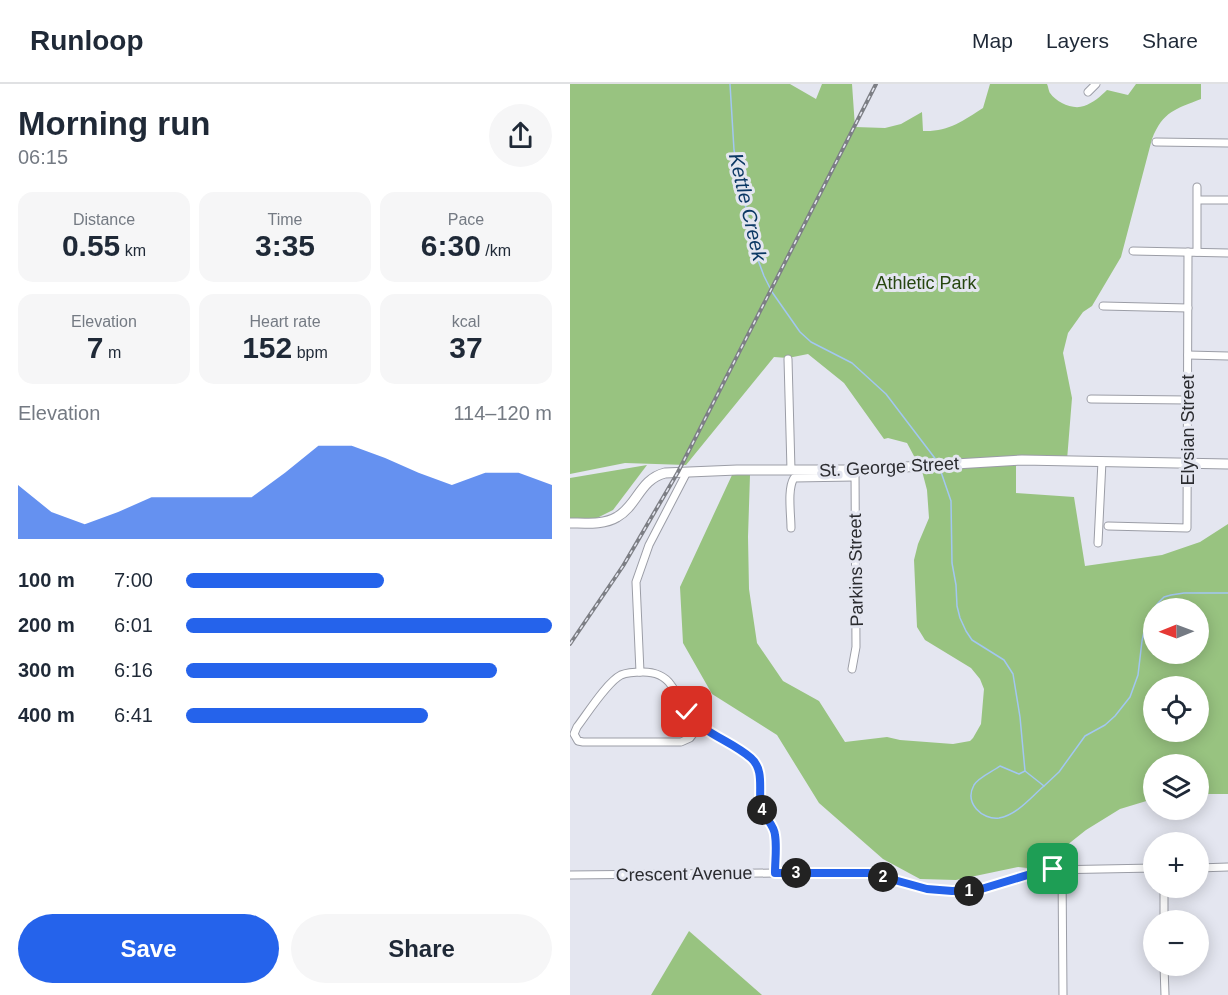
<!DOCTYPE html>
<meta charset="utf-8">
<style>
:root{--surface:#fff;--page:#f6f6f7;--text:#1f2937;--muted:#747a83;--line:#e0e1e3;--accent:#2563eb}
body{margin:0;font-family:Helvetica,sans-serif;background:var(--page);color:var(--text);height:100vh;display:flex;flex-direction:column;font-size:22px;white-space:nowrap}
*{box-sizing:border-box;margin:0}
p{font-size:20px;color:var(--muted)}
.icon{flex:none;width:33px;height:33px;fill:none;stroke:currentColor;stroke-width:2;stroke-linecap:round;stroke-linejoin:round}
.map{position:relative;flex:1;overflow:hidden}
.side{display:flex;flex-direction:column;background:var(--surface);width:570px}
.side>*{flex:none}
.needle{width:39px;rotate:269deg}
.controls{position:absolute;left:573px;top:514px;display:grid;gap:12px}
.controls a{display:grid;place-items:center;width:66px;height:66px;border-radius:50%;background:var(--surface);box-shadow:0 3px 15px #0003;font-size:30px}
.pin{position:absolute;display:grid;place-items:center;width:51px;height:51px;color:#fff;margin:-26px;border-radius:12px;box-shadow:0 3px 9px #0006}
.km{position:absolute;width:30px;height:30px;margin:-15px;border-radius:50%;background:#222;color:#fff;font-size:16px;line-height:30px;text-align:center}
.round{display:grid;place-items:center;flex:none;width:63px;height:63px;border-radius:32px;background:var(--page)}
.overview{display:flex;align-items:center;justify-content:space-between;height:102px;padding:0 18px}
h1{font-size:33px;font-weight:600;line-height:45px}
.figures{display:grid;grid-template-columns:repeat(3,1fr);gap:9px;height:102px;padding:6px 18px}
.figures div{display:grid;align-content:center;border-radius:15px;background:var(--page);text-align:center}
.figures b{font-size:30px;font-weight:600}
.figures small{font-size:16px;font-weight:400}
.figures p{font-size:16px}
.chart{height:168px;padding:12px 18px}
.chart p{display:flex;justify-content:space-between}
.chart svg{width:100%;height:108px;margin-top:6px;fill:var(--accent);opacity:.7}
.primary-button{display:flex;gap:12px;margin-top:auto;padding:12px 18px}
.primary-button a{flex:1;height:69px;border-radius:36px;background:var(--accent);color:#fff;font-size:24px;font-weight:600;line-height:69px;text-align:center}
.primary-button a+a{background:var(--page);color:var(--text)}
ul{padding:0 18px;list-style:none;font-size:20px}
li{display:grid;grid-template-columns:96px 72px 1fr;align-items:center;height:45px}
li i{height:15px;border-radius:8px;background:var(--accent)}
header{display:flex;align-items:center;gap:36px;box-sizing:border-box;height:84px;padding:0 30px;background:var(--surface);border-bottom:2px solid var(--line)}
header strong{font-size:28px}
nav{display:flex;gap:33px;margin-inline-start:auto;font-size:21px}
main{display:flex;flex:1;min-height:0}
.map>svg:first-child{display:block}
</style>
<header>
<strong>Runloop</strong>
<nav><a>Map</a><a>Layers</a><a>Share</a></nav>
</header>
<main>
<section class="side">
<div class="overview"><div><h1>Morning run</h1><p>06:15</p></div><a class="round"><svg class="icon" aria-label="share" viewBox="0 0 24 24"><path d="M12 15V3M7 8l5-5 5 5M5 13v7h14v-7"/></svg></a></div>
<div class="figures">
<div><p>Distance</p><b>0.55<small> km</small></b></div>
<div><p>Time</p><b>3:35</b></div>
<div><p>Pace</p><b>6:30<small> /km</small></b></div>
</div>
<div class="figures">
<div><p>Elevation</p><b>7<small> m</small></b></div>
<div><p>Heart rate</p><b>152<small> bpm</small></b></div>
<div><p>kcal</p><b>37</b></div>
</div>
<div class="chart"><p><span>Elevation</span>114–120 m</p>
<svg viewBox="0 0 160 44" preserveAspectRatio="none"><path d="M0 44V22L10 33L20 38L30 33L40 27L50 27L60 27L70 27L80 17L90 6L100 6L110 11L120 17L130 22L140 17L150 17L160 22V44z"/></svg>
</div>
<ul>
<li><b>100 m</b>7:00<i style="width:54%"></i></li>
<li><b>200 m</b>6:01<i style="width:100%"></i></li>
<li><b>300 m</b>6:16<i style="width:85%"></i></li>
<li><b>400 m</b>6:41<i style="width:66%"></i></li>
</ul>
<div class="primary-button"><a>Save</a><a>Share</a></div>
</section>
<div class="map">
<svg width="658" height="911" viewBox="0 0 658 911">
<rect width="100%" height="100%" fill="#e4e6f0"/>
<g fill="#98c380" fill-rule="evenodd">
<path d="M0,0H220L246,15L252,0H282L285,43L315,44L331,40L352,28L353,47C378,48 393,37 413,24L420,0H477C478,2 479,8 480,9C487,19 503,26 514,22C523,19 531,12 537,6L558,11L566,0H631V15C606,25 593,27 582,55L551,173L522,222L513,228L498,249L493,269L502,314L497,376H446V409L504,413L515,482L592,471L630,458L658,440V710H629L628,681H584L583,715L550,725L516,746L467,785L448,783L386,796L350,795L313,775L249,719L207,651L142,610L113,559L110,503L162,391H180L178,453L179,505L187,559L213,597L249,617L275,658L317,653L330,656L383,660L400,657L403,654L411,640L414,605L410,595L401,584L355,556L347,543L344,476L348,460L359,434L357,406L352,387L337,359L318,354L314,355L274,299L238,270L218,274L204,273L116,381L55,379L0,390ZM584,525H628V570H584ZM584,603H628V648H584Z"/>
<path d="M77,381L43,426L21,437L0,436V394Z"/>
<path d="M119,847L192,911H81Z"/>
</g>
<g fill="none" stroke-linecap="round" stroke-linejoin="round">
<g stroke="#a2c7f2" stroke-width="1.5">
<path d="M160,0L164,66L177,129L185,168L194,192L202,208L230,248L241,258L282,279L316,310L367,377"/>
<path d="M370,385L381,417L382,479L386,501L387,522L390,534L396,547L402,556L434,576L443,590L450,633L455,687L474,702L489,688L515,652L535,641L545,632L560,613L568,591L572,557L576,539L583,525L589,518L594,513L601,511L614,509H658"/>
<path d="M455,687L449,690L430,682C422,688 409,693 404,701C394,719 412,736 429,734C447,731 461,713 474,702"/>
</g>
<g stroke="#9b9da6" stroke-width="9">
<g id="street">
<path d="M518,8L526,0"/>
<path d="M586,58L658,59"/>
<path d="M628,116H658"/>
<path d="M563,167L658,169"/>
<path d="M627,168V103"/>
<path d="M533,222L618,224"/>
<path d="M618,271L658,272"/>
<path d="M218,275L221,386"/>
<path d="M521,315L618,316"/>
<path d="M538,442L617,444L618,168"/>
<path d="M221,444C221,430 217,405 224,394L284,393"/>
<path d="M528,459L532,377"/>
<path d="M282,585L286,563L285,386"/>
<path d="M70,588L66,498L79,461L117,388"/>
<path d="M129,642L120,654L111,658H13L8,657L4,650L7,643C17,630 37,598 51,591C58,588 66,588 73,588C84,588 95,592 101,601C105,606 107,611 109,617C114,626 121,636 129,642C146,655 168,661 183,676C195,687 188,709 192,724C194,735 204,741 205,752C207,764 205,777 205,789"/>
<path d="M628,784L658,783"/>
<path d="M492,785L493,911"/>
<path d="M0,791L205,789H299L357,805L382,807L414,804L479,786L584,784"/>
<path d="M594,804V837"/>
<path d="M594,882L595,911"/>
</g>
</g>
<g stroke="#9b9da6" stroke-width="11">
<path id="secondary" d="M0,439C15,439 34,441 47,433C67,422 70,395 95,389L167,386H285L452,376L658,380"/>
</g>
<use href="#street" stroke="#fff" stroke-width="7"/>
<use href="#secondary" stroke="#fff" stroke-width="9"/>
<g stroke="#7c7e84" stroke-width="4">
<path id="rail" d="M0,560L53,482L108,388L306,0"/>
</g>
<use href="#rail" stroke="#e4e6f0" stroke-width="1.5" stroke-dasharray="4.5" stroke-linecap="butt"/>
</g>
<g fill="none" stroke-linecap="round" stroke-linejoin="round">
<g stroke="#fff" stroke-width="12">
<path id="route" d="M117,628C135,651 160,656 181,674C195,686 188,707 191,723C194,734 204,740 205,751C207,763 205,777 205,789H299L357,805L382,807L408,806L474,786L483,785"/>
</g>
<use href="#route" stroke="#2563eb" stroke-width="8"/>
</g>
<g text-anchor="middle" stroke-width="6" stroke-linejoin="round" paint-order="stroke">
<g font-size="18" fill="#274710" stroke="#e4e6f0">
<text x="356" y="205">Athletic Park</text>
</g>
<g font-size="18" fill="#2a2b2f" stroke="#e4e6f0">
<text transform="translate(618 346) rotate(-90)" y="6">Elysian Street</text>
<text transform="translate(319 383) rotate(-3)" y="6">St. George Street</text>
<text transform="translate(286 486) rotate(-91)" y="6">Parkins Street</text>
<text transform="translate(114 790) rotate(-1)" y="6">Crescent Avenue</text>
</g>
<g font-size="20" font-style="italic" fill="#0b3864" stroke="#e4e6f0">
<text transform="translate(178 123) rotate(77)" y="7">Kettle Creek</text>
</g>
</g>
</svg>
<div class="controls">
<a><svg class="needle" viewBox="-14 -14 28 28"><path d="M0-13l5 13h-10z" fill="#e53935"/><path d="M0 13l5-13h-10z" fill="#747a83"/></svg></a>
<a><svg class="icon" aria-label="locate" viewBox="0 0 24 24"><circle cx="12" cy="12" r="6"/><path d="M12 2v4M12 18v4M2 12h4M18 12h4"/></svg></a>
<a><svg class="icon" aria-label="layers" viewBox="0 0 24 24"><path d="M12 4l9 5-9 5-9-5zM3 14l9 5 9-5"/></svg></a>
<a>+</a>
<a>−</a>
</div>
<div class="pin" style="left:483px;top:785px;background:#1e9e55"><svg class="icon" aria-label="arrive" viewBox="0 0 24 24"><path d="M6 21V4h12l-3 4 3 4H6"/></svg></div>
<div class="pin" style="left:117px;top:628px;background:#d93025"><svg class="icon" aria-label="check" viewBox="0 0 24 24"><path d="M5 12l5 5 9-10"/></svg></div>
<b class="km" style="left:399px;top:807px">1</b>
<b class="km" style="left:313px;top:793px">2</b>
<b class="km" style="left:226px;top:789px">3</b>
<b class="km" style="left:192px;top:726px">4</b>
</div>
</main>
